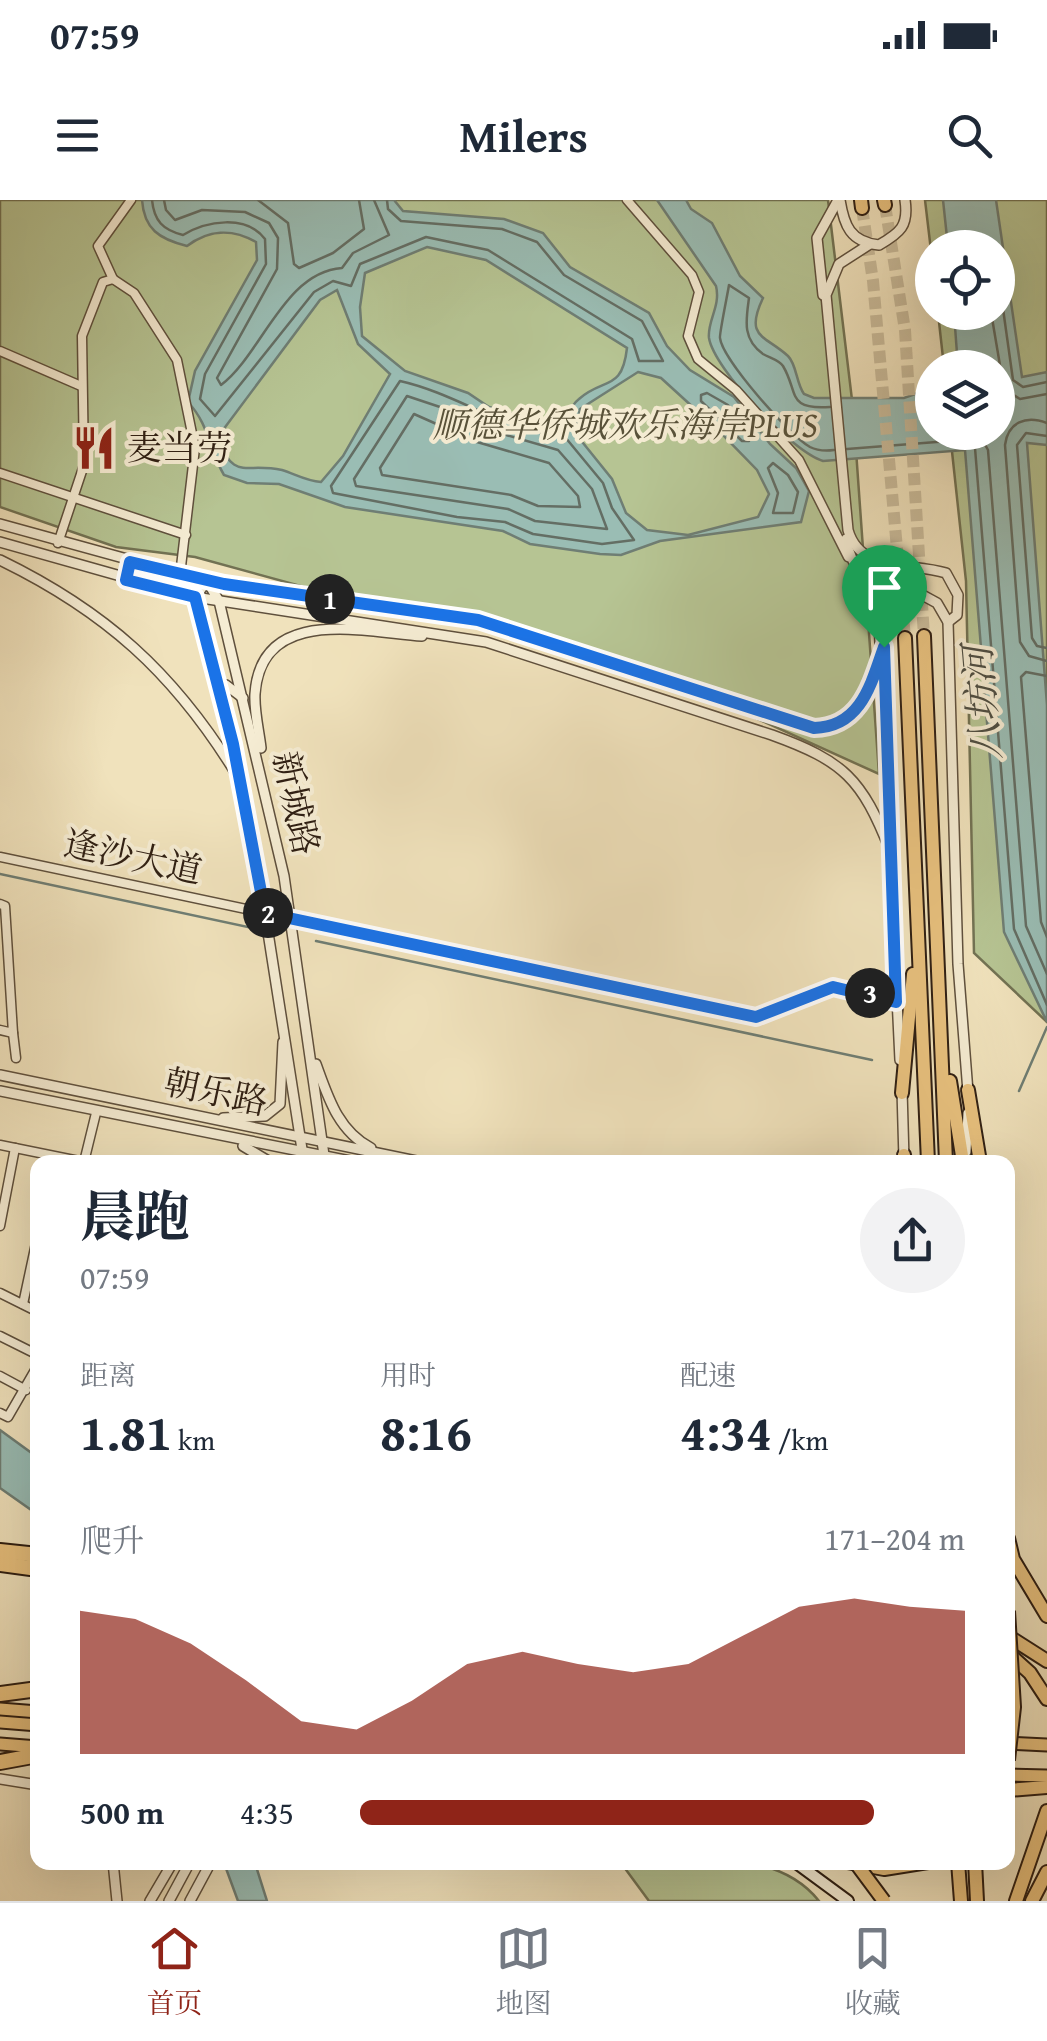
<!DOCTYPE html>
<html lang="zh">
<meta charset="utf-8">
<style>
:root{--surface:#fff;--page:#f2f2f3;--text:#1f2937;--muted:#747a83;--line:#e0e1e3;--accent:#8f2418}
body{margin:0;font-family:"Gentium Book Plus","Noto Serif SC",serif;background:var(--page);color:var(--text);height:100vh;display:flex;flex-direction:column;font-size:38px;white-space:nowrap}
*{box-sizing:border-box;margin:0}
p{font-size:32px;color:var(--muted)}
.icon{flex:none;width:55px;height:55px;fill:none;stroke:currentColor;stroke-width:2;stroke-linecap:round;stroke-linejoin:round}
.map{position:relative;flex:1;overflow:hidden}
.details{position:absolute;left:30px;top:955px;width:985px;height:715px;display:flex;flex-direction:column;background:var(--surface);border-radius:20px;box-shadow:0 10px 40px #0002}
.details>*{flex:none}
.fabs{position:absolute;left:915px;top:30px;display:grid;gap:20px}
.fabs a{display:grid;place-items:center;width:100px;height:100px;border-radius:50%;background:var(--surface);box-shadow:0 10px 40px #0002;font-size:50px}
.pin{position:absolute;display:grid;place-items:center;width:85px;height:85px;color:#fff;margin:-102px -42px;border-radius:50% 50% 50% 0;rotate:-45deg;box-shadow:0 0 10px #0007}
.pin .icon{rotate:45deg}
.km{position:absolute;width:50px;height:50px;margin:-25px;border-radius:50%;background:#222;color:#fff;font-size:28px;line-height:50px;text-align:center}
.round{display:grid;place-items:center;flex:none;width:105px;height:105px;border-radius:52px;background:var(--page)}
.head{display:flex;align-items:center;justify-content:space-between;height:170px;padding:0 50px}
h1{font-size:55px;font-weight:700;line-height:75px}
.stats{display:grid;grid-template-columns:repeat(3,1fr);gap:15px;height:170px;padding:10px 50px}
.stats div{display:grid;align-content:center}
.stats b{font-size:50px;font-weight:700}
.stats small{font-size:28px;font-weight:400}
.stats p{font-size:28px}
.chart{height:280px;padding:20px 50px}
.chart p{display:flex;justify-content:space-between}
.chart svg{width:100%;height:180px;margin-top:10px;fill:var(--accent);opacity:.7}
ul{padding:0 50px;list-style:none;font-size:32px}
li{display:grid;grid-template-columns:160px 120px 1fr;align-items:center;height:75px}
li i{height:25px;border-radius:12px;background:var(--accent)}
.status{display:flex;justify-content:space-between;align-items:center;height:70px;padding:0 50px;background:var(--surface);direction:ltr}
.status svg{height:28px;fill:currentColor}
header{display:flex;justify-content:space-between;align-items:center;height:130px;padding:0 50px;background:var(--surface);font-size:45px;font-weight:700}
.menu{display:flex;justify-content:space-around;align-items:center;height:140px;border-top:2px solid var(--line);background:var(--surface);font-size:28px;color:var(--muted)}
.menu a{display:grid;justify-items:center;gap:5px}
.menu .active{color:var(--accent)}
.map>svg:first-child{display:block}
</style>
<div class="status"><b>07:59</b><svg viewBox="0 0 49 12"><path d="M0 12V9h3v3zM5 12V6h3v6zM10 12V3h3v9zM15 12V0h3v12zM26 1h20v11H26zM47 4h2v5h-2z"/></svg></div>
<header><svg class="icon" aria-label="menu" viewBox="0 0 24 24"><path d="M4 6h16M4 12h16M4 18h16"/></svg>Milers<svg class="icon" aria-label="search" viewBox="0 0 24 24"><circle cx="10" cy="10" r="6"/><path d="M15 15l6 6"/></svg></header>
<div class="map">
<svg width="1047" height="1701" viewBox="0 0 1047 1701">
<rect width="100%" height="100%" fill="#f0e2bc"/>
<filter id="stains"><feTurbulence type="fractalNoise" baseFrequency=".002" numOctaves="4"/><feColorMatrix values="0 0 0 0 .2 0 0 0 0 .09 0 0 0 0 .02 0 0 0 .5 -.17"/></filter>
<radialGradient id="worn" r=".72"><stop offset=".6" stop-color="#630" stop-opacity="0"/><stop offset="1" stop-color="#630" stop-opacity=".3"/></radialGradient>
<g fill="#b6c493" stroke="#727253" stroke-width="2.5">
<path d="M0,0H828L853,208L879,574L641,466L475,415L326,393L195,357L116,347L0,307Z"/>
<path d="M925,0H1047V822L974,753L966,381L950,233L998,232V168L944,167L938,113L998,112V48H932V59Z"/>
<path d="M621,1663C686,1662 774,1644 819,1701H649Z"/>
</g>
<g fill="#9abdb4" stroke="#6f7e74" stroke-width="2.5" fill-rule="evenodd">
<path d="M142,0H394L403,11L504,19L543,33L570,67L649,113L667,146L690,170L734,197L770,244L796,268L809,291L801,322L660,341L621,355L600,354L530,344L503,331L345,307L279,284L247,283L224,275C208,248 210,226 188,202L195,171L257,60L256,42C232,28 208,30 187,46C159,39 144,29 142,0ZM427,47L486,60L627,148C622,192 604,177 579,199C571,205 566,218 560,227L489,207L468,193L405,171L362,136L360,107L365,73ZM337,90L358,144L390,174L343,256L321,282C306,281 295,274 282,270C244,262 235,282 217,238L320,100ZM638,172L661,178L718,230L757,270L769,294L758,317L688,335L647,330L626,313L612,279L575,233L580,209Z"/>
<path d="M657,0H686L691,9L712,23L740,76L763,98C744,138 765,135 788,156C797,165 796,183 804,194L814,198H904L932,188V232H998V168L958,167L954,113L998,112V48L948,47L943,0H996L1022,177L1047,172V245L1027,243L1047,505V822L1004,732L965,250L823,261C792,252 714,169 709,138C707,121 721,106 716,86Z"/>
<path d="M0,1230L37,1257V1314L0,1288Z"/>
<path d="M224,1663H255L267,1701H238Z"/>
</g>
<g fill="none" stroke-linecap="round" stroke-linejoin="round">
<g stroke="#646e64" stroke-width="2.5">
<path d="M152,0C154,21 163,30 183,35C206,21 246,14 265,39L266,64L205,174L200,199L215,216L314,92L333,81L351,86L360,64L426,37L488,50L632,139L639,161H663L642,121L564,75L537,42L502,29L401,21L388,9L387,0"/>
<path d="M164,0L166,10L175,20L202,10L245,12L269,23L278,38L277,69L217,178L221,185C262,154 284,72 342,68L353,53L389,35L374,0"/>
<path d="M258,0L288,23L294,64L299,68L333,53L364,29L359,0"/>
<path d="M998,73L1013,180L1023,187L1047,182"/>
<path d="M991,112L1004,189L1020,199L1047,194"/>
<path d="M400,181C458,194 506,232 565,237L603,283L612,308L634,340L602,344L533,334L505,322L457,317L333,293L331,286Z"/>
<path d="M707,193L728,205L750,234L749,241H742L701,201V195Z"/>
<path d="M407,196L458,213L482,228L558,250L592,289L607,329L535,321L508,309L356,286L354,279Z"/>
<path d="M830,207C786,210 799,193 783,166C779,160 770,158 763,154C742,139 746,120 749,98L729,85C728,92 719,135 720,138C722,159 790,236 810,247C818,251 826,251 834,250"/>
<path d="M414,214L477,242L549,263L578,296L580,307L538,306L511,295L382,275L380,268Z"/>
<path d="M1047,223C1026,215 1008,222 1005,245L1020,442L1029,456L1047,461"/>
<path d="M978,232L988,250L1026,726L1047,774"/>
<path d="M1047,236L1026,233L1017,245L1032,438L1037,446L1047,448"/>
<path d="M847,249L962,240L975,248L1014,729L1047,805"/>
<path d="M773,263L788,275L798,292L793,313H773L778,293L768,268Z"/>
<path d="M1047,476L1026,472L1021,477L1041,722L1047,737"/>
</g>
<g stroke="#6f7e74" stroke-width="2.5">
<path d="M0,674L262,730"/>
<path d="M316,741L872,860"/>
<path d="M1019,891L1047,827"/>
</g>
<g stroke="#c9bb9a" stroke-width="12" stroke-dasharray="12 6" stroke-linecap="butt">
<path d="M885,5L905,130L924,436"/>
<path d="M862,8L873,81L905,438"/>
</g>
<g stroke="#5f503d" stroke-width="11">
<g id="minor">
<path d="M627,0L692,75L699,92L688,136L698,159L736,190L799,260L848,357"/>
<path d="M113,79L98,46L131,0"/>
<path d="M0,151L81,186"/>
<path d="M0,273L186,335"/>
<path d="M58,343L84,265L82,136L103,82L113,79L134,93L177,160L195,248L180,375"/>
<path d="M0,657L756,817L833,787L897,802"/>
<path d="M0,704L5,706L13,833L0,830"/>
<path d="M13,833L16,858"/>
<path d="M0,945L84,962"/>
<path d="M84,962L96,913"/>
<path d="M0,1026L15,948"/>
<path d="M0,1093L38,1112"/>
<path d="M23,1104L38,1034"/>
<path d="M0,1136L38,1155"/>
<path d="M0,1176L26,1190"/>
<path d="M0,1213L8,1217L38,1165"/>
</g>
</g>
<g stroke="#5f503d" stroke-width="12">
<g id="tertiary">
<path d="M840,0C844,25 850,42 879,45C900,33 909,26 905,0"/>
<path d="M870,44L839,64L826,95L848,330C860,373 910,362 946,373L958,395L957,415L948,422"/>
<path d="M823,95L817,38L838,0"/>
<path d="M0,324L207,381L447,414L515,430L814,528C858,527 869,490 881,455"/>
<path d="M846,339C850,369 875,385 879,414"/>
<path d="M0,342L195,397L486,442L772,535C844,561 862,579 890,650"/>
<path d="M0,360C105,411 173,472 235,572"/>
<path d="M222,497L226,485L243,498"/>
<path d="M261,548C259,531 254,511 255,494C261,405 364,432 422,436"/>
<path d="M900,860L879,422L889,401L915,391L937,403L948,422L958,764L968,892"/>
<path d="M316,864C328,897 338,931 371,948"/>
<path d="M0,875L421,962"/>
<path d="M902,890L904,960"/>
<path d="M0,891L355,962"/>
<path d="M223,918L265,916L280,904L283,842"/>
<path d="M243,946L270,962"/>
<path d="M966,952L968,913"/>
<path d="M304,962L256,656L195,397L207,381L219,401L284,676L325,962"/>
<path d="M0,1579L38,1585"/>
<path d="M113,1662L117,1701"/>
<path d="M150,1701L173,1662"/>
<path d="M169,1701L190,1662"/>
<path d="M190,1701L211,1662"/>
</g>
</g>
<g stroke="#2f1f13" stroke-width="14">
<path id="secondary" d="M795,1662L848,1701"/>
</g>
<g stroke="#2f1f13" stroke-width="15">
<g id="primary">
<path d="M0,1509L38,1512"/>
<path d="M0,1522L38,1525"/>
<path d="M1008,1543L1047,1545"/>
<path d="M0,1544L38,1547"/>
<path d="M1008,1575L1047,1576"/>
</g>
</g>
<g stroke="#2f1f13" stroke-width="16">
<g id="trunk">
<path d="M861,0L862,8"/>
<path d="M884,0L885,5"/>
<path d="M924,436L946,962"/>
<path d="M905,438L928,962"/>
<path d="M950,881L963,962"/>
<path d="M968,890L980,962"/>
<path d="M902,893L913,774"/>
<path d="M904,955L905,962"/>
<path d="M1008,1338L1013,1359L1047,1416"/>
<path d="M1008,1436L1047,1461"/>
<path d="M1008,1453L1030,1473L1047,1499"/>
<path d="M1008,1590L1047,1587"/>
<path d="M847,1662L884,1669L928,1662"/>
<path d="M958,1662L961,1701"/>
<path d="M975,1662L977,1701"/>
<path d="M1016,1701L1047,1611"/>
<path d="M1032,1701L1047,1672"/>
</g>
</g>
<g stroke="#2f1f13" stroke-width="18">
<g id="motorway">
<path d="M0,1351L38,1355"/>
<path d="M0,1364L38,1369"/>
<path d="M0,1494L38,1489"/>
<path d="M0,1562L38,1555"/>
</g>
</g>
<use href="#minor" stroke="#f5ecd3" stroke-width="8"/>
<use href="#tertiary" stroke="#f5ecd3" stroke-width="9"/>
<use href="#secondary" stroke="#f5ecd3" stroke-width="10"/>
<use href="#primary" stroke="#e8c17e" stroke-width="11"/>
<use href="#trunk" stroke="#e8c17e" stroke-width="12"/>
<use href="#motorway" stroke="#e8c17e" stroke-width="14"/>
<g stroke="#2f1f13" stroke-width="16" stroke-linecap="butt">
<g id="trunk-bridge">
<path d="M1008,1411L1014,1507L1008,1560"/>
<path d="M855,1662L884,1701"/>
</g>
</g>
<use href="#trunk-bridge" stroke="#e8c17e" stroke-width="12"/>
</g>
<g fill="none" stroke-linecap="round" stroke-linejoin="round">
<g stroke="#fff" stroke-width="20">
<path id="route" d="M130,362L224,384L478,420L814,528C861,527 871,484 884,447L896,802L833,787L756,817L265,713L233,544L195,397L126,380Z"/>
</g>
<use href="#route" stroke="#1a73e8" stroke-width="12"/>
</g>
<defs>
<g id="restaurant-bare" transform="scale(3.45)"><path d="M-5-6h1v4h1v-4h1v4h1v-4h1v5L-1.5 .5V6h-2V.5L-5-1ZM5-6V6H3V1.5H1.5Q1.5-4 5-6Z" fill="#8f2418" stroke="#f5ecd3" stroke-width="2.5" paint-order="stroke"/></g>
</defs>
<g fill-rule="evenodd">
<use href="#restaurant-bare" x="94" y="248"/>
</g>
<g text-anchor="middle" stroke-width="8" stroke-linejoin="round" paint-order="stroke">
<g font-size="35" font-style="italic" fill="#585139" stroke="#f5ecd3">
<text x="625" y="237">顺德华侨城欢乐海岸PLUS</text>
</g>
<g font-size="35" fill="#2f1f13" stroke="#f5ecd3" text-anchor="start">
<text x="127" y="260">麦当劳</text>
</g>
<g font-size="35" fill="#2f1f13" stroke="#f5ecd3">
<text transform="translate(296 603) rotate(78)" y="12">新城路</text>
<text transform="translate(133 657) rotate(12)" y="12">逢沙大道</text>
<text transform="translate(216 892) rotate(12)" y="12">朝乐路</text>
</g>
<g font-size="38" font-style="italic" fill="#4f4e43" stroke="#f5ecd3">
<text transform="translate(982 503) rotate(-95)" y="13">八坊河</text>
</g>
</g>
<rect width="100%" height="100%" filter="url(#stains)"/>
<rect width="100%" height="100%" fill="url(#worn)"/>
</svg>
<div class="fabs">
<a><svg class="icon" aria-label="locate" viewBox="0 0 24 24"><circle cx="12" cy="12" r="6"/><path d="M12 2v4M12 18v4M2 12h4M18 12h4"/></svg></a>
<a><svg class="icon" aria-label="layers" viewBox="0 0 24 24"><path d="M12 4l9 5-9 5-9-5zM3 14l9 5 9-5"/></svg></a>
</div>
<div class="pin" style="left:884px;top:447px;background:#1e9e55"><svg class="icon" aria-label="arrive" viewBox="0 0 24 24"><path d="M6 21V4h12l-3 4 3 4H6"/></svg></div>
<b class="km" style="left:330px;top:399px">1</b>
<b class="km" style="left:268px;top:713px">2</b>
<b class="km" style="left:870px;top:793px">3</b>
<section class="details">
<div class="head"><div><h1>晨跑</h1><p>07:59</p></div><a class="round"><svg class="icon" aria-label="share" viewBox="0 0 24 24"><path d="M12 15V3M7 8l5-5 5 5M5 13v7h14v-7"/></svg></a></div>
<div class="stats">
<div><p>距离</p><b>1.81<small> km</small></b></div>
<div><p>用时</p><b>8:16</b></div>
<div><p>配速</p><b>4:34<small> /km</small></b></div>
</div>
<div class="chart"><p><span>爬升</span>171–204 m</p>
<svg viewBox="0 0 160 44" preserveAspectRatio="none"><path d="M0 44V9L10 11L20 17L30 26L40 36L50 38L60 31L70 22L80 19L90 22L100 24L110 22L120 15L130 8L140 6L150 8L160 9V44z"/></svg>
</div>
<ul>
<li><b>500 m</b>4:35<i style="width:85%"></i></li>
</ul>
</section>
</div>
<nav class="menu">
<a class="active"><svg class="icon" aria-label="home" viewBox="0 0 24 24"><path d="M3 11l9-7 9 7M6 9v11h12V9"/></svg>首页</a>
<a><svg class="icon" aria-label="map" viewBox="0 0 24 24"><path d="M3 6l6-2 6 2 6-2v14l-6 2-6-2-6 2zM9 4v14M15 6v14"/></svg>地图</a>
<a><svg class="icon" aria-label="saved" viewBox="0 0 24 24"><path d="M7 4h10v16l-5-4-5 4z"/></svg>收藏</a>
</nav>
